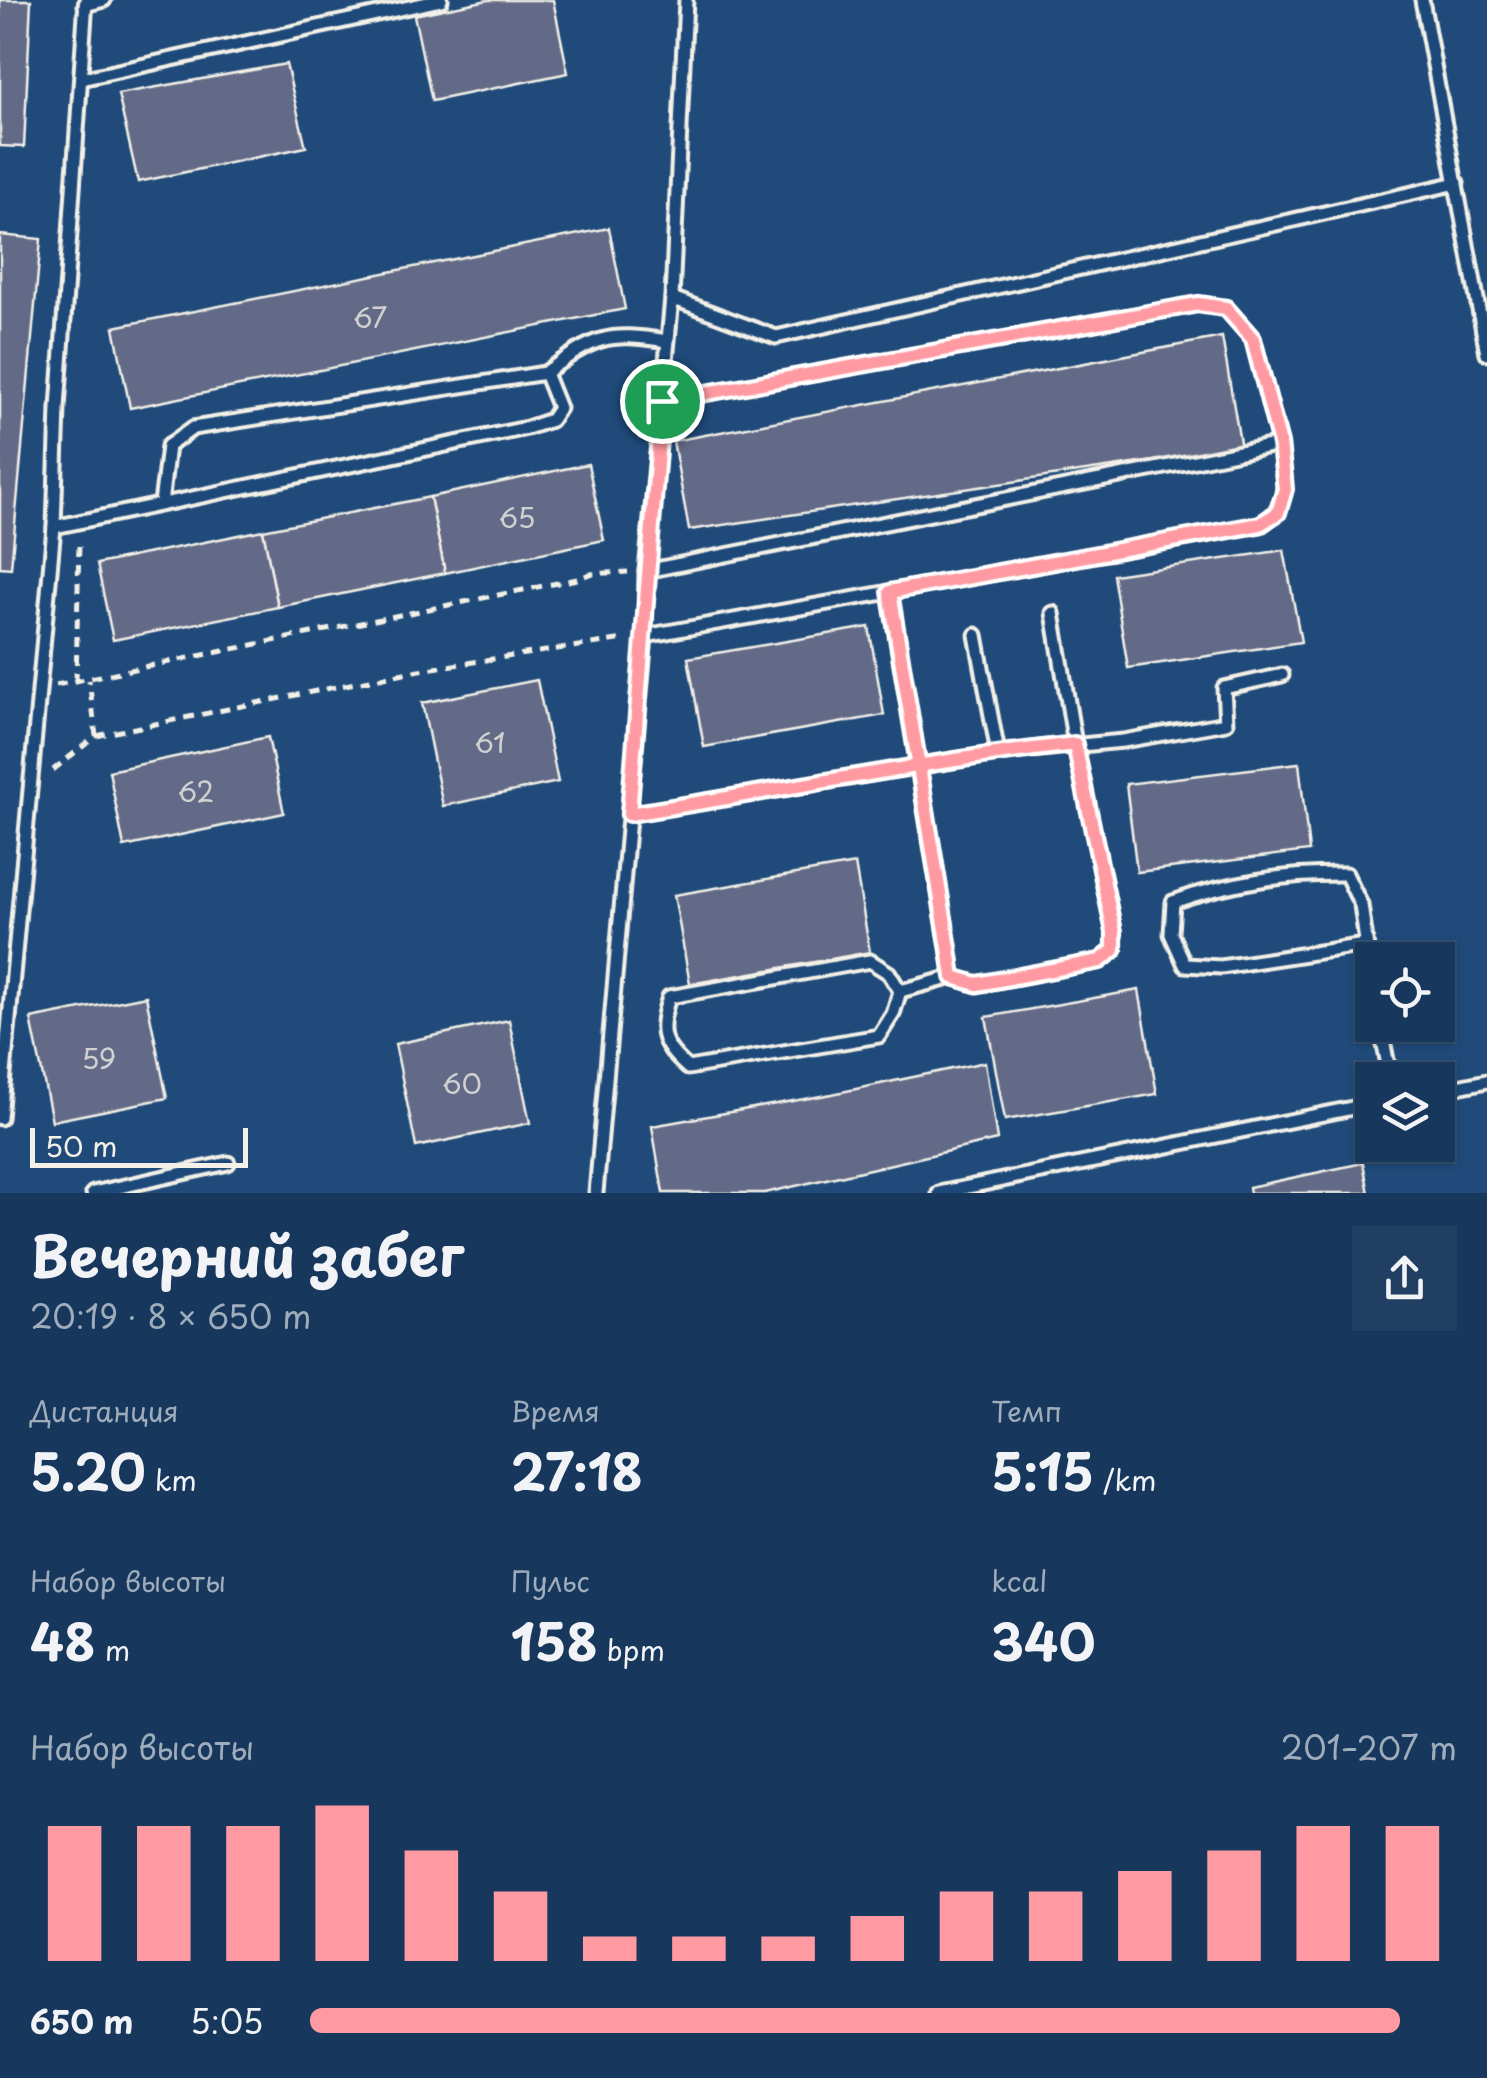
<!DOCTYPE html>
<html lang="ru">
<meta charset="utf-8">
<style>
:root{--surface:#17385c;--page:#203f62;--text:#f1f3f6;--muted:#9eacbb;--line:#365272;--accent:#ff9aa2}
body{margin:0;font-family:"Playpen Sans",sans-serif;background:var(--page);color:var(--text);height:100vh;display:flex;flex-direction:column;font-size:38px;white-space:nowrap}
*{box-sizing:border-box;margin:0}
p{font-size:32px;color:var(--muted)}
.icon{flex:none;width:55px;height:55px;fill:none;stroke:currentColor;stroke-width:2;stroke-linecap:round;stroke-linejoin:round}
.map{position:relative;height:1193px;overflow:hidden}
.side{display:flex;flex-direction:column;background:var(--surface);flex:1}
.side>*{flex:none}
.buttons{position:absolute;left:1355px;top:942px;display:grid;gap:20px}
.buttons a{display:grid;place-items:center;width:100px;height:100px;border-radius:0px;background:var(--surface);box-shadow:0 2px 8px #0004,0 0 0 2px var(--line);font-size:50px}
.scale{position:absolute;left:30px;bottom:25px;width:218px;box-sizing:border-box;padding-left:10px;border:5px solid #f4f1e8;border-top:0;font-size:28px;line-height:35px;white-space:nowrap;color:#f4f1e8;-webkit-text-stroke:8px #1f4a7a;paint-order:stroke}
.pin{position:absolute;display:grid;place-items:center;width:85px;height:85px;color:#fff;margin:-42px;border:5px solid #fff;border-radius:50%;box-shadow:0 2px 10px #0007}
.round{display:grid;place-items:center;flex:none;width:105px;height:105px;border-radius:0px;background:var(--page)}
.summary{display:flex;align-items:center;justify-content:space-between;height:170px;padding:0 30px}
h1{font-size:55px;font-weight:700;line-height:75px}
.metrics{display:grid;grid-template-columns:repeat(3,1fr);gap:15px;height:170px;padding:10px 30px}
.metrics div{display:grid;align-content:center}
.metrics b{font-size:50px;font-weight:700}
.metrics small{font-size:28px;font-weight:400}
.metrics p{font-size:28px}
.chart{height:280px;padding:20px 30px}
.chart p{display:flex;justify-content:space-between}
.chart svg{width:100%;height:180px;margin-top:10px;stroke:var(--accent);stroke-width:6}
ul{padding:0 30px;list-style:none;font-size:32px}
li{display:grid;grid-template-columns:160px 120px 1fr;align-items:center;height:75px}
li i{height:25px;border-radius:12px;background:var(--accent)}
.map>svg:first-child{display:block}
</style>
<div class="map">
<svg width="1487" height="1193" viewBox="0 0 1487 1193">
<rect width="100%" height="100%" fill="#1f4a7a"/>
<filter id="ink" filterUnits="userSpaceOnUse"><feTurbulence type="fractalNoise" baseFrequency=".01" numOctaves="2"/><feDisplacementMap in="SourceGraphic" scale="20" xChannelSelector="R" yChannelSelector="G"/><feConvolveMatrix kernelMatrix="1 2 1 2 8 2 1 2 1" color-interpolation-filters="sRGB"/></filter>
<g filter="url(#ink)">
<g fill="#636b87" stroke="#f4f1e8" stroke-width="2.5">
<path d="M0,0H31L24,147L0,146Z"/>
<path d="M488,0H553L568,73L432,101L414,15Z"/>
<path d="M286,64L306,147L138,182L118,94Z"/>
<path d="M609,228L625,309L130,408L114,327Z"/>
<path d="M0,235L41,239L11,568L0,567Z"/>
<path d="M1222,337L1241,448L689,530L673,441Z"/>
<path d="M588,464L604,540L445,573L430,497Z"/>
<path d="M430,497L445,573L278,607L263,530Z"/>
<path d="M263,530L278,607L113,640L97,564Z"/>
<path d="M1284,550L1301,642L1128,668L1113,575Z"/>
<path d="M869,627L884,715L704,747L688,658Z"/>
<path d="M537,680L558,782L443,806L422,703Z"/>
<path d="M268,737L284,813L124,847L109,771Z"/>
<path d="M1299,763L1309,851L1137,872L1126,784Z"/>
<path d="M855,864L870,952L690,984L674,895Z"/>
<path d="M1139,990L1157,1094L1005,1120L986,1017Z"/>
<path d="M146,996L167,1098L52,1121L31,1019Z"/>
<path d="M509,1020L530,1123L416,1147L395,1044Z"/>
<path d="M985,1062L997,1140L765,1193H663L652,1126L832,1094Z"/>
<path d="M1363,1163L1369,1193H1250L1249,1187Z"/>
</g>
<g fill="none" stroke-linecap="round" stroke-linejoin="round">
<g stroke="#f4f1e8" stroke-width="19">
<g id="lane">
<path d="M1422,0L1487,353"/>
<path d="M85,5L104,0"/>
<path d="M81,79L441,0"/>
<path d="M672,298L776,337L1457,183"/>
<path d="M545,373C595,337 606,331 667,341"/>
<path d="M54,527L527,428L551,420L559,408L545,373L193,428L168,446L161,504"/>
<path d="M646,571L1280,444L1253,339L1226,308L1198,304L662,401"/>
<path d="M889,592L953,977"/>
<path d="M976,635L998,753"/>
<path d="M645,636L1261,525C1293,503 1284,479 1280,444"/>
<path d="M629,814L998,753L1123,741L1226,723L1224,688L1282,675"/>
<path d="M1365,945L1221,967L1185,965L1171,934L1173,902C1226,883 1289,873 1346,874L1361,905L1372,984"/>
<path d="M870,961L889,973L900,991L893,1014L879,1036L688,1068C660,1044 658,1031 669,997Z"/>
<path d="M900,991L953,977L977,985L1100,961L1114,950V931L1075,744L1053,613"/>
<path d="M1380,1025L1391,1080"/>
<path d="M1438,1091L1487,1081"/>
<path d="M0,1118L54,527L58,408L86,0"/>
<path d="M93,1193L228,1163"/>
<path d="M596,1193L645,636L646,571L672,298L686,0"/>
<path d="M939,1193L1372,1104"/>
</g>
</g>
<g stroke="#f4f1e8" stroke-width="5" stroke-dasharray="10 8" stroke-linecap="butt">
<path d="M76,682L79,541"/>
<path d="M56,685L577,579L590,574L628,572"/>
<path d="M96,736L414,671L624,639"/>
<path d="M53,770L96,736L89,680"/>
</g>
<use href="#lane" stroke="#1f4a7a" stroke-width="11"/>
</g>
</g>
<g fill="none" stroke-linecap="round" stroke-linejoin="round" filter="url(#ink)">
<g stroke="#fff" stroke-width="20">
<path id="route" d="M662,401L629,814C778,791 926,761 1075,744L1114,932V950L1100,961L977,984L953,977L949,948L890,592L1260,524L1278,513L1285,489L1280,444L1253,339L1226,308L1198,304L662,401"/>
</g>
<use href="#route" stroke="#ff9aa2" stroke-width="12"/>
</g>
<g text-anchor="middle" stroke-width="9" stroke-linejoin="round" paint-order="stroke">
<g font-size="28" fill="#d0d0d0">
<text x="370" y="328">67</text>
<text x="517" y="528">65</text>
<text x="490" y="753">61</text>
<text x="196" y="802">62</text>
<text x="99" y="1069">59</text>
<text x="462" y="1094">60</text>
</g>
</g>
</svg>
<div class="buttons">
<a><svg class="icon" aria-label="locate" viewBox="0 0 24 24"><circle cx="12" cy="12" r="6"/><path d="M12 2v4M12 18v4M2 12h4M18 12h4"/></svg></a>
<a><svg class="icon" aria-label="layers" viewBox="0 0 24 24"><path d="M12 4l9 5-9 5-9-5zM3 14l9 5 9-5"/></svg></a>
</div>
<div class="scale">50 m</div>
<div class="pin" style="left:662px;top:401px;background:#1e9e55"><svg class="icon" aria-label="arrive" viewBox="0 0 24 24"><path d="M6 21V4h12l-3 4 3 4H6"/></svg></div>
</div>
<section class="side">
<div class="summary"><div><h1>Вечерний забег</h1><p>20:19 · 8 × 650 m</p></div><a class="round"><svg class="icon" aria-label="share" viewBox="0 0 24 24"><path d="M12 15V3M7 8l5-5 5 5M5 13v7h14v-7"/></svg></a></div>
<div class="metrics">
<div><p>Дистанция</p><b>5.20<small> km</small></b></div>
<div><p>Время</p><b>27:18</b></div>
<div><p>Темп</p><b>5:15<small> /km</small></b></div>
</div>
<div class="metrics">
<div><p>Набор высоты</p><b>48<small> m</small></b></div>
<div><p>Пульс</p><b>158<small> bpm</small></b></div>
<div><p>kcal</p><b>340</b></div>
</div>
<div class="chart"><p><span>Набор высоты</span>201–207 m</p>
<svg viewBox="0 0 160 44" preserveAspectRatio="none"><path d="M5 44V11M15 44V11M25 44V11M35 44V6M45 44V17M55 44V27M65 44V38M75 44V38M85 44V38M95 44V33M105 44V27M115 44V27M125 44V22M135 44V17M145 44V11M155 44V11"/></svg>
</div>
<ul>
<li><b>650 m</b>5:05<i style="width:95%"></i></li>
</ul>
</section>
